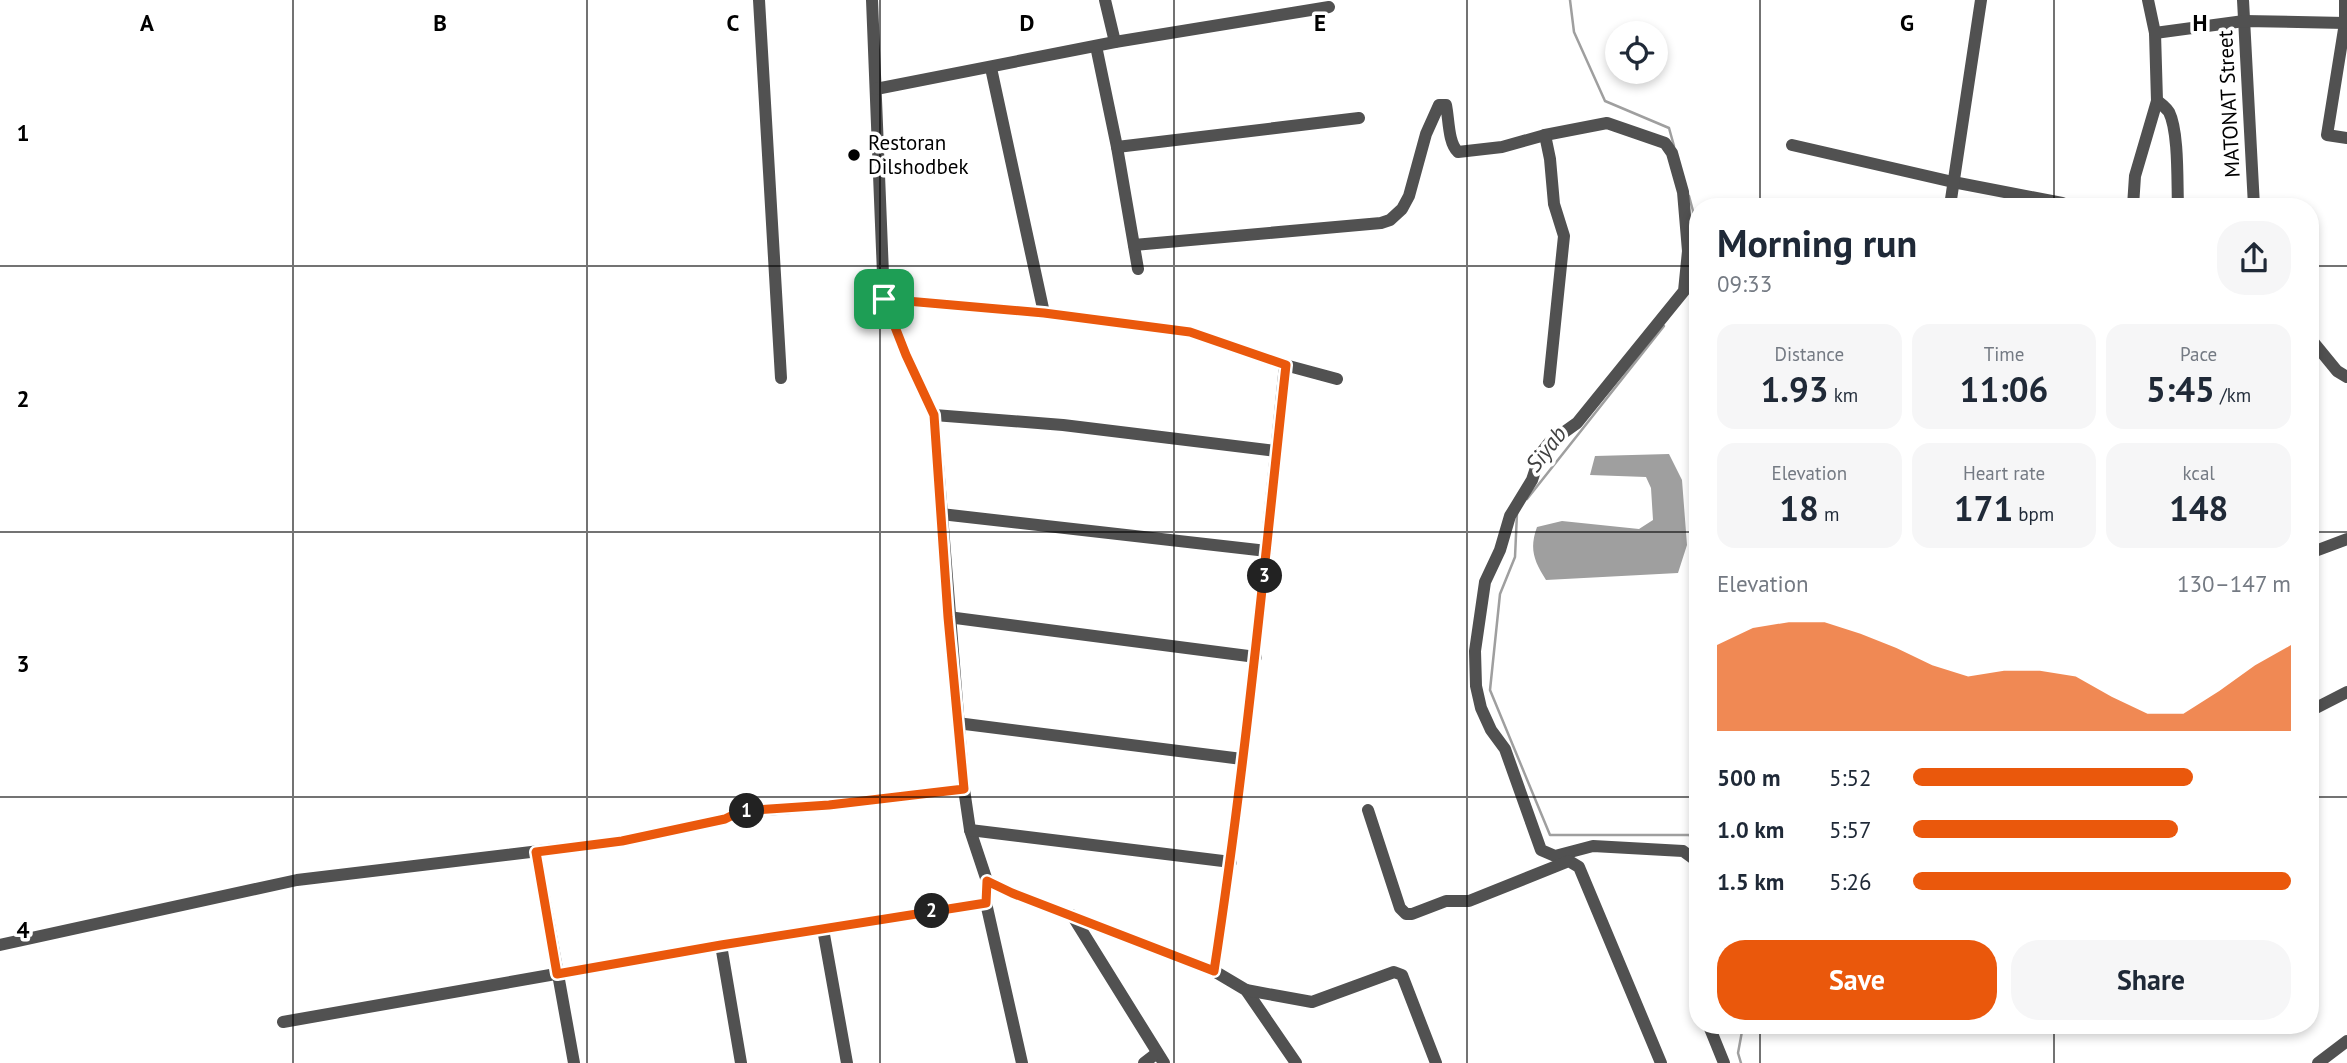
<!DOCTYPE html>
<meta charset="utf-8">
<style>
:root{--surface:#fff;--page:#f6f6f7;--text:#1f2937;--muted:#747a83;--accent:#ea580c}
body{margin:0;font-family:"PT Sans",sans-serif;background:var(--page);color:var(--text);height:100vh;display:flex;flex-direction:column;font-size:26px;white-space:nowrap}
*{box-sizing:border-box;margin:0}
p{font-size:23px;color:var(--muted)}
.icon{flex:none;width:38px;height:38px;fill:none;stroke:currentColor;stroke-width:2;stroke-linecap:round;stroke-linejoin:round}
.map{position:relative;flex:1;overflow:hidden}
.sheet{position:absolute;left:1689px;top:198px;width:630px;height:836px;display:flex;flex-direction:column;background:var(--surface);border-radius:28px;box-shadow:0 4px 10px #0003}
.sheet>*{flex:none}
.controls{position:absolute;left:1605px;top:21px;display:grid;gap:14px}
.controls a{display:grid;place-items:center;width:63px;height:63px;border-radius:50%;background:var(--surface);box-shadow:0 4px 10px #0003;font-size:35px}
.pin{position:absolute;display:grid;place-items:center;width:60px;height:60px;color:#fff;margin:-30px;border-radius:14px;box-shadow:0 4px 10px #0006}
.km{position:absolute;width:35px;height:35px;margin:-18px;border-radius:50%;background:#222;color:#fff;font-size:19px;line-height:35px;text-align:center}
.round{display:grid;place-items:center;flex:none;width:74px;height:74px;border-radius:28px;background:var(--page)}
.summary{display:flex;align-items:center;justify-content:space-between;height:119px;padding:0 28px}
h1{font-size:38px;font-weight:700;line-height:52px}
.metrics{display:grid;grid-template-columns:repeat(3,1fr);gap:10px;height:119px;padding:7px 28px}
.metrics div{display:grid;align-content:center;border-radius:18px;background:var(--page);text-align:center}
.metrics b{font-size:35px;font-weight:700}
.metrics small{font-size:19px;font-weight:400}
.metrics p{font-size:19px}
.chart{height:196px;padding:14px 28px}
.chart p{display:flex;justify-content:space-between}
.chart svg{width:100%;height:126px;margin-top:7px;fill:var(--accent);opacity:.7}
.button{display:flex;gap:14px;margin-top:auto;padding:14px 28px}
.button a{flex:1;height:80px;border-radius:28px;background:var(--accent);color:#fff;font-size:28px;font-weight:700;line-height:80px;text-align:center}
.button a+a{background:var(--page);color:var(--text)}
ul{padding:0 28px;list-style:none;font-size:23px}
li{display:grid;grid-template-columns:112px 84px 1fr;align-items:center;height:52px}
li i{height:18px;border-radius:9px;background:var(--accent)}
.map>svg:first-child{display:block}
</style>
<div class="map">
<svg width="2347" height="1063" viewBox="0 0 2347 1063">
<rect width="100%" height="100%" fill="#fff"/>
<path fill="#9f9f9f" d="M1669,454L1682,480L1687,545L1678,573L1546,580C1534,561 1529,549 1537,527L1562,521L1639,529L1653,520L1651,488L1646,477L1590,475L1595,456Z"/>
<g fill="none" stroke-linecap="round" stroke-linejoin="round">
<g stroke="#9f9f9f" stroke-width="2.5">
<path d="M1570,0L1574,32L1605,101L1669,128L1674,146"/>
<path d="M1689,196L1693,211V234"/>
<path d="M1689,293L1692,276"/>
<path d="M1527,499L1664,326"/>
<path d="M1517,513L1515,557L1500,594L1490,690L1550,835H1689L1698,845"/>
<path d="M1741,1063L1738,1053L1743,1026"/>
</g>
<g stroke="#515151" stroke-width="12">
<path d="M759,0L781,378"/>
<path d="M872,0L884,299L906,355L934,415L964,789L970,830L987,881L986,903L1022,1063"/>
<path d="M1105,0L1115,42"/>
<path d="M2243,0L2254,206"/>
<path d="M2345,0V23L2327,135L2347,138"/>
<path d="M2155,33L2244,21L2345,23L2347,20"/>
<path d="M1096,46L1117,147L1138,269"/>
<path d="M991,68L1044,313"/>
<path d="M876,89L1115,42L1329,7"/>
<path d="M2157,101C2162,104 2166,108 2169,112C2179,132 2177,183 2178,206"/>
<path d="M1545,135L1607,123L1665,143L1672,153L1683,192L1688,251L1684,291L1577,423L1549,443L1541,453L1532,480L1510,516L1500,550L1485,582L1475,651L1476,686L1481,708L1491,730L1505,749L1541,850L1555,856L1593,846L1683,851L1698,862"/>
<path d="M1792,145L1953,182L2062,203"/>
<path d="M1117,147L1359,118"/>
<path d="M1950,206L1981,0"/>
<path d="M2133,206L2135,176L2157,101L2155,33L2148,0"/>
<path d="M1134,245L1381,223L1390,220L1402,209L1409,196L1426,134L1439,105H1446C1449,119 1448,143 1458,152L1502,147L1545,135L1550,159L1554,204L1564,236L1549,382"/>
<path d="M884,299L1044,313L1190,332L1285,365L1337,379"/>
<path d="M2310,338L2337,371L2347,377"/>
<path d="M934,415L1063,425L1276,451"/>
<path d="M941,514L1267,551"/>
<path d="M2310,553L2347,539"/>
<path d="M948,617L1256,657"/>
<path d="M2310,711L2347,692"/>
<path d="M957,723L1242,759"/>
<path d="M1368,810L1400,908L1406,914H1412L1446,901H1469L1569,861L1579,867L1661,1063"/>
<path d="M970,830L1231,862"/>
<path d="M536,852L574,1063"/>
<path d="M987,881L1012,893L1214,971L1246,990L1296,1063"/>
<path d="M1072,915L1164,1063"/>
<path d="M823,929L847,1063"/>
<path d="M0,945L297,880L622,841L725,819L741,812L829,805L964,789"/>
<path d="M721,945L741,1063"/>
<path d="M1214,971C1245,770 1264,567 1285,365"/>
<path d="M1246,990L1312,1002L1394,972L1402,975L1436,1063"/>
<path d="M283,1022L721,945L986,903"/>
<path d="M1709,1026L1724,1063"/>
<path d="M1144,1063L1157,1053"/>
<path d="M2318,1063L2347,1041"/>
</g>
</g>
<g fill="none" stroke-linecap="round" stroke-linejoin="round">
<g stroke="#fff" stroke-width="14">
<path id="route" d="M884,299L1044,313L1190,332L1286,365C1264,567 1245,770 1214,971L1012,893L987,881L986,903L721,945L557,974L536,852L622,841L725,819L741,811L829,805L964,789L948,617L934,415L906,355Z"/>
</g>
<use href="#route" stroke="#ea580c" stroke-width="9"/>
</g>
<path fill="none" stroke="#000" stroke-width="2" stroke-opacity="0.55" d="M293,0V1063M587,0V1063M880,0V1063M1174,0V1063M1467,0V1063M1760,0V206M2054,0V206M0,266H1698M2310,266H2347M0,532H1698M2310,532H2347M0,797H1698M2310,797H2347M1760,1026V1063M2054,1026V1063"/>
<circle fill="#000" stroke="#fff" stroke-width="2.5" cx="854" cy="155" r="7"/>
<g text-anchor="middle" stroke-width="7" stroke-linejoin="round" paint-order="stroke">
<g font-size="21" fill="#000" stroke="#fff">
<text transform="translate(2229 104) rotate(-93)" y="7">MATONAT Street</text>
</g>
<g font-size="21" fill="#000" stroke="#fff" text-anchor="start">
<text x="868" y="150">Restoran<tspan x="868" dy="24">Dilshodbek</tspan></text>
</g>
<g font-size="23" font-style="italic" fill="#404040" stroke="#fff">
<text transform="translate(1546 449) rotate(-52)" y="8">Siyab</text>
</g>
</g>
<g font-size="23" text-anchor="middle" font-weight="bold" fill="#000" stroke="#fff" stroke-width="7" stroke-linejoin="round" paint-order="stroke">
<text x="147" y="31">A</text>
<text x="440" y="31">B</text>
<text x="733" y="31">C</text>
<text x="1027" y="31">D</text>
<text x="1320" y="31">E</text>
<text x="1907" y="31">G</text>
<text x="2200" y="31">H</text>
<text x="23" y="141">1</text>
<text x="23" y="407">2</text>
<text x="23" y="672">3</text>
<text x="23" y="938">4</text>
</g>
</svg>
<div class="controls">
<a><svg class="icon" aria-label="locate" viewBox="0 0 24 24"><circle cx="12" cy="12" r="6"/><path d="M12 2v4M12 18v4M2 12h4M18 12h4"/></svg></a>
</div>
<div class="pin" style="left:884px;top:299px;background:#1e9e55"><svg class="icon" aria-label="arrive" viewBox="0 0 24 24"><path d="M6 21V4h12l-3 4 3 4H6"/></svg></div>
<b class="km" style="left:747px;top:811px">1</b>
<b class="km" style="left:932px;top:911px">2</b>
<b class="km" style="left:1265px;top:576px">3</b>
<section class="sheet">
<div class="summary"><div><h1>Morning run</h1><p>09:33</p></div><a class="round"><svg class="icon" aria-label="share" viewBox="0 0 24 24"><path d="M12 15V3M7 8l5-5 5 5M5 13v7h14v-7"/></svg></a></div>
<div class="metrics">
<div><p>Distance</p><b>1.93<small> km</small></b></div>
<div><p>Time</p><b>11:06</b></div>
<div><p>Pace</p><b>5:45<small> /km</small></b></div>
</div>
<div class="metrics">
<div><p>Elevation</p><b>18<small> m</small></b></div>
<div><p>Heart rate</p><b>171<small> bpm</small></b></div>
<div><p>kcal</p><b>148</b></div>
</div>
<div class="chart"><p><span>Elevation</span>130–147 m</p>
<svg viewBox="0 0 160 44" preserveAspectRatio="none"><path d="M0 44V14L10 8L20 6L30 6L40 10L50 15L60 21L70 25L80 23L90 23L100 25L110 32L120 38L130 38L140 30L150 21L160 14V44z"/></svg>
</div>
<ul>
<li><b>500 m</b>5:52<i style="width:74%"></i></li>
<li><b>1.0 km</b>5:57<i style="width:70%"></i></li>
<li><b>1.5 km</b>5:26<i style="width:100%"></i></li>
</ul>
<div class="button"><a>Save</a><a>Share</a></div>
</section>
</div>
